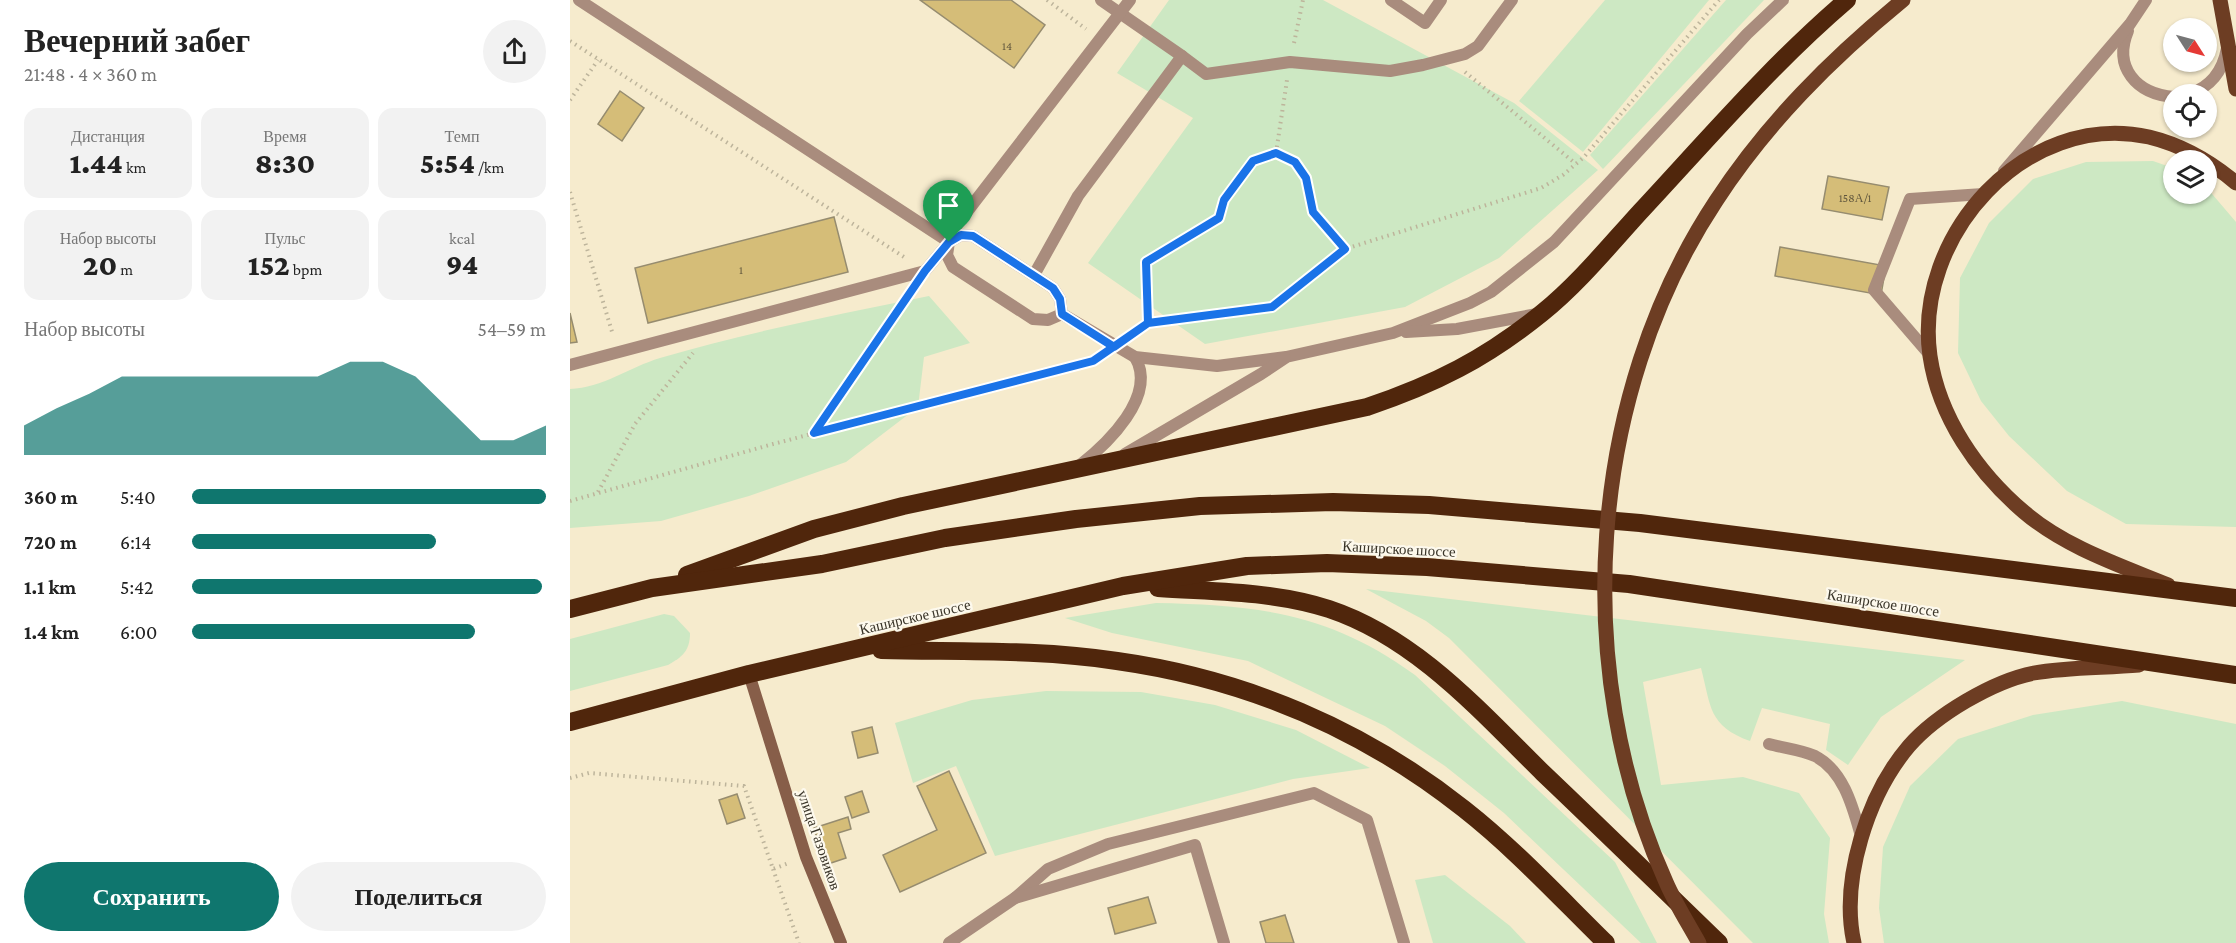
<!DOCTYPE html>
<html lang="ru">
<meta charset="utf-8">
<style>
:root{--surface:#fff;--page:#f2f2f2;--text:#222;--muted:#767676;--accent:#0f766e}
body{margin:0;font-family:"Crimson Pro",serif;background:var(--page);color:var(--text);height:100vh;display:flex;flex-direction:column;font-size:22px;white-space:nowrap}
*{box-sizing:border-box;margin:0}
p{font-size:20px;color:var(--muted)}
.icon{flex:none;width:33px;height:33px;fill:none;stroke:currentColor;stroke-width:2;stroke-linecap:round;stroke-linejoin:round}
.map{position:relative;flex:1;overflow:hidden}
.side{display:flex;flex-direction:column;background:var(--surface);width:570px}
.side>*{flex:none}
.needle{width:39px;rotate:126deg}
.buttons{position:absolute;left:1593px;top:18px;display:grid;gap:12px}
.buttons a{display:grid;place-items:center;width:54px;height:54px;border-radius:50%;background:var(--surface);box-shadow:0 2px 4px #0004;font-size:30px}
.pin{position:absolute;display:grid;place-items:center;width:51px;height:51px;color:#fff;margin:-62px -26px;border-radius:50% 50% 50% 0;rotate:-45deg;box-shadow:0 0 6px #0007}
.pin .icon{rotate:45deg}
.round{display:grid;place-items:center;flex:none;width:63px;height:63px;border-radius:32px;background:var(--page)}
.summary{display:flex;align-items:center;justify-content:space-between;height:102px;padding:0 24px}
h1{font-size:33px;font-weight:800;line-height:45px}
.stats{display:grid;grid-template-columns:repeat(3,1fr);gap:9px;height:102px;padding:6px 24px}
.stats div{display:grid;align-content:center;border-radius:15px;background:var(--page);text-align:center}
.stats b{font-size:30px;font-weight:800}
.stats small{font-size:16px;font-weight:400}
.stats p{font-size:16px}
.chart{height:168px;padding:12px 24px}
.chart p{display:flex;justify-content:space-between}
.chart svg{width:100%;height:108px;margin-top:6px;fill:var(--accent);opacity:.7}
.action{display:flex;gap:12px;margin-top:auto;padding:12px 24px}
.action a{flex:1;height:69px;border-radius:36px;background:var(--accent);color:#fff;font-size:24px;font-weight:800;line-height:69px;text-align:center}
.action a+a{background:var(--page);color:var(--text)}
ul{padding:0 24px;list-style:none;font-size:20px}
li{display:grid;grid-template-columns:96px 72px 1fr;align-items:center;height:45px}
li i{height:15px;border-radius:8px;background:var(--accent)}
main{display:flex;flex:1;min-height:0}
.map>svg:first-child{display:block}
</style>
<main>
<section class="side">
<div class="summary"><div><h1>Вечерний забег</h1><p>21:48 · 4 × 360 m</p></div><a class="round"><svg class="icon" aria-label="share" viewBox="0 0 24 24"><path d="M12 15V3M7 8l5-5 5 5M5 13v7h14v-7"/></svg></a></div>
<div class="stats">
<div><p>Дистанция</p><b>1.44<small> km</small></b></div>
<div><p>Время</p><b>8:30</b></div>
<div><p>Темп</p><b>5:54<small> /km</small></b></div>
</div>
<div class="stats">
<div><p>Набор высоты</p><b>20<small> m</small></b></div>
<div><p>Пульс</p><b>152<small> bpm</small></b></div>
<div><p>kcal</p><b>94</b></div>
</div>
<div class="chart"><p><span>Набор высоты</span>54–59 m</p>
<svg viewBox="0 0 160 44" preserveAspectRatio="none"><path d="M0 44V32L10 25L20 19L30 12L40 12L50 12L60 12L70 12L80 12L90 12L100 6L110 6L120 12L130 25L140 38L150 38L160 32V44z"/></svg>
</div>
<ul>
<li><b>360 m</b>5:40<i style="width:100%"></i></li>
<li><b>720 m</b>6:14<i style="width:69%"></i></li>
<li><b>1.1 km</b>5:42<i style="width:99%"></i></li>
<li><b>1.4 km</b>6:00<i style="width:80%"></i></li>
</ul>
<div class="action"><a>Сохранить</a><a>Поделиться</a></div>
</section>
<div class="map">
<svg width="1666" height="943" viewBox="0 0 1666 943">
<rect width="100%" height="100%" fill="#f6ebcd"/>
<g fill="#cde8c3">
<path d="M599,0H753L944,103L1028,170L929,258L835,307L635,344L518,263L623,118L547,73Z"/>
<path d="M1035,0H1139L1013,152L949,101Z"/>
<path d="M1156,0H1194L1033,169L1020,155Z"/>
<path d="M1583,161L1603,168L1604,194H1636L1637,188L1666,222V527L1556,524L1497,491L1439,436L1411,401L1388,353L1390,278L1419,223L1463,179L1516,162Z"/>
<path d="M359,296L400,343L354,357L348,407L276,462L179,496L91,521L0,528V389C32,388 60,367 90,358C179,332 269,314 359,296Z"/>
<path d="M796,589L1395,660L1311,717L1278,765L1256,750L1260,724L1192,708L1180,741C1138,726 1141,706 1131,668L1073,682L1091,785L1173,777L1229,793L1260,838L1254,914L1259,943H1183L879,638L856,621Z"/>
<path d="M586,603C688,605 760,613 845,675L1045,862L1087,943H1071L934,813L875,766L815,726L678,661L542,633L495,618Z"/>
<path d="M94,614L104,616L120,633C120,651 112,657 98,665L0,691V639Z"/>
<path d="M476,691L571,692L645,705L726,730L800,768L723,779L425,856L386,766L343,783L325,723L402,700Z"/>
<path d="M1552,701L1666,724V943H1314L1309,908L1313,847L1340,786L1388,739L1463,715Z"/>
<path d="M875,875L940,926L956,943H863L845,880Z"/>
</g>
<g fill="#d5bd78" stroke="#968c6f" stroke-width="1.5">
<path d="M350,0H441L475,25L444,68Z"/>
<path d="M50,91L74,108L52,141L28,124Z"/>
<path d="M1258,176L1319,187L1312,220L1252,209Z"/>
<path d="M264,217L278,272L78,323L65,268Z"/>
<path d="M1210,247L1316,266L1311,295L1205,276Z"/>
<path d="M0,313L7,342L0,343Z"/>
<path d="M302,727L308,753L288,758L282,732Z"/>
<path d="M379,771L416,853L330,892L313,855L367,830L347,786Z"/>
<path d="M292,791L299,812L282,818L275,797Z"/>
<path d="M167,794L175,818L157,824L149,800Z"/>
<path d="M278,817L281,829L268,833L276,858L255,865L244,828Z"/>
<path d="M578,897L586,923L545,934L538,908Z"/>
<path d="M715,915L724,943H696L690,922Z"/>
</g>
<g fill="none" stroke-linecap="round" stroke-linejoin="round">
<g stroke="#bdb49b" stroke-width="4" stroke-dasharray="1.5 4.5" stroke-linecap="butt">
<path d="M477,0L516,29"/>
<path d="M0,41L334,257"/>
<path d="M724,43L733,0"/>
<path d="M895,72L1006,164"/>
<path d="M0,100L28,60"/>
<path d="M706,153L717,80"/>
<path d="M0,192L43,335"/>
<path d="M578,323L576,262L649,218L653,200L683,161L706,153L725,162L736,178L743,212L775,249"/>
<path d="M562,334L578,323L702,307L775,249L971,188L993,175L1014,157L1149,0"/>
<path d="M244,433L338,296"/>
<path d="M28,492L65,424L123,353"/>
<path d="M0,501L203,444L523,361L529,357"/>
<path d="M0,778L19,773L174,786L203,869L219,863"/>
<path d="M203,869L229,943"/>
</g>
<g stroke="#a98c7d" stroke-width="12">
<path d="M531,0L612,56"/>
<path d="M821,0L855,23L871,0"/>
<path d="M376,239L560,0"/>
<path d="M464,275L508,196L612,56L636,74L720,62L820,71L853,65L895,54L908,46L942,0"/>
<path d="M1360,355L1304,290L1340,199L1413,194"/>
<path d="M0,365L355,271L379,242"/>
<path d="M1199,744C1213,748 1232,750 1245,756C1274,771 1283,808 1291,836"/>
<path d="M445,898L478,869L538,844L744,793L797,820L834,943"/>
<path d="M379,943L445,898L625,845L654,943"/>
</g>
<g stroke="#a98c7d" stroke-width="12">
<path d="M9,0L379,242"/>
<path d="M1558,31C1543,67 1566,94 1604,97"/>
<path d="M1619,94C1641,87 1653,70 1657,48"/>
<path d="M1434,171L1560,24L1576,0"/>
<path d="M379,242L391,235L403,236L483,288L490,299L492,314L565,357L647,366L716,357L823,333L900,303L921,292L984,242L1177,34L1213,0"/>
<path d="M379,242L377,255L383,267L463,319L478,320L492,314"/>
<path d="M836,332L887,329L967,314"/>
<path d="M555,454L691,374L715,358"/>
<path d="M509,466C537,444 588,396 565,357"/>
</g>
<path stroke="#875e49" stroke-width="12" d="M179,674L236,857L271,943"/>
<g stroke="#6d3d23" stroke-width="15">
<path d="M1650,0L1666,89"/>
<path d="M1598,585C1549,565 1495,547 1454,512C1407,472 1369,417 1360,356C1343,237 1455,110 1579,137C1612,145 1640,161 1666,183"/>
<path d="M1284,943C1270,880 1298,794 1339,746C1366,715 1423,681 1464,673C1498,667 1535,668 1569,665"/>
</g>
<g stroke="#50260c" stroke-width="18">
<path d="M117,575L244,529L333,506L797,407C865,384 915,359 972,313C1008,284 1039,246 1070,212C1137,140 1202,64 1277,0"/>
<path d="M588,588C645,592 704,591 759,609C846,638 909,710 973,773C1032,829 1090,886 1149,943"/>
<path d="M0,609L82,588L252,564L375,538L506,519L630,506L763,502L859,505L1070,523L1666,598"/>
<path d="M311,650C390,652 470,649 547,661C675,679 793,729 894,809C945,849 990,898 1036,943"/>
<path d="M0,722L179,674L553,586L677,566L757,563L857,567L1059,584L1666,675"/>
</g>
<path stroke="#6d3d23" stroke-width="15" d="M1129,943C1118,923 1105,903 1096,882C1000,670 1017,396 1146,201C1197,123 1261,59 1333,0"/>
</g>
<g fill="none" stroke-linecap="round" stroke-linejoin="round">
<g stroke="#fff" stroke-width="12">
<path id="route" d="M379,242L355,271L244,433L523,361L578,323L576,262L649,218L654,200L683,161L706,153L725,162L736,178L743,212L775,249L702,307L578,323L544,347L492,314L490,299L483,288L403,236L391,235L379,242"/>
</g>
<use href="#route" stroke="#1a73e8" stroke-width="8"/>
</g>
<g text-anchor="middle" stroke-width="4.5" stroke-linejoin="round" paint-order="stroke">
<g font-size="12" fill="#61573d">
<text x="437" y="50">14</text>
<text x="1285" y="202">158А/1</text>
<text x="171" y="274">1</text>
</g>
<g font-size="15" fill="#3a3529" stroke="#fdf9ed">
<text transform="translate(829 549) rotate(3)" y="5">Каширское шоссе</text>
<text transform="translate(1313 603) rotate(9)" y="5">Каширское шоссе</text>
<text transform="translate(345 617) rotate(-13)" y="5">Каширское шоссе</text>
<text transform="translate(249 840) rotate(71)" y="5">улица Газовиков</text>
</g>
</g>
</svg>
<div class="buttons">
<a><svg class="needle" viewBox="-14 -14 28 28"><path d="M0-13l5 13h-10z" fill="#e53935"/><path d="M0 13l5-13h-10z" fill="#767676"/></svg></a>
<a><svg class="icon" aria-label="locate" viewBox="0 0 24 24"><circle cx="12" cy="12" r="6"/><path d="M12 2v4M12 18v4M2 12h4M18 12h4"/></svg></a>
<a><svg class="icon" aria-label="layers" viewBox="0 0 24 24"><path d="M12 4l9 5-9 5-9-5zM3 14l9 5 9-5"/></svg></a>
</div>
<div class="pin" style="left:379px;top:242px;background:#1e9e55"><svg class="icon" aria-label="arrive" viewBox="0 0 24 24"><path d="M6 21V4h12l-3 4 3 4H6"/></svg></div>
</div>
</main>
